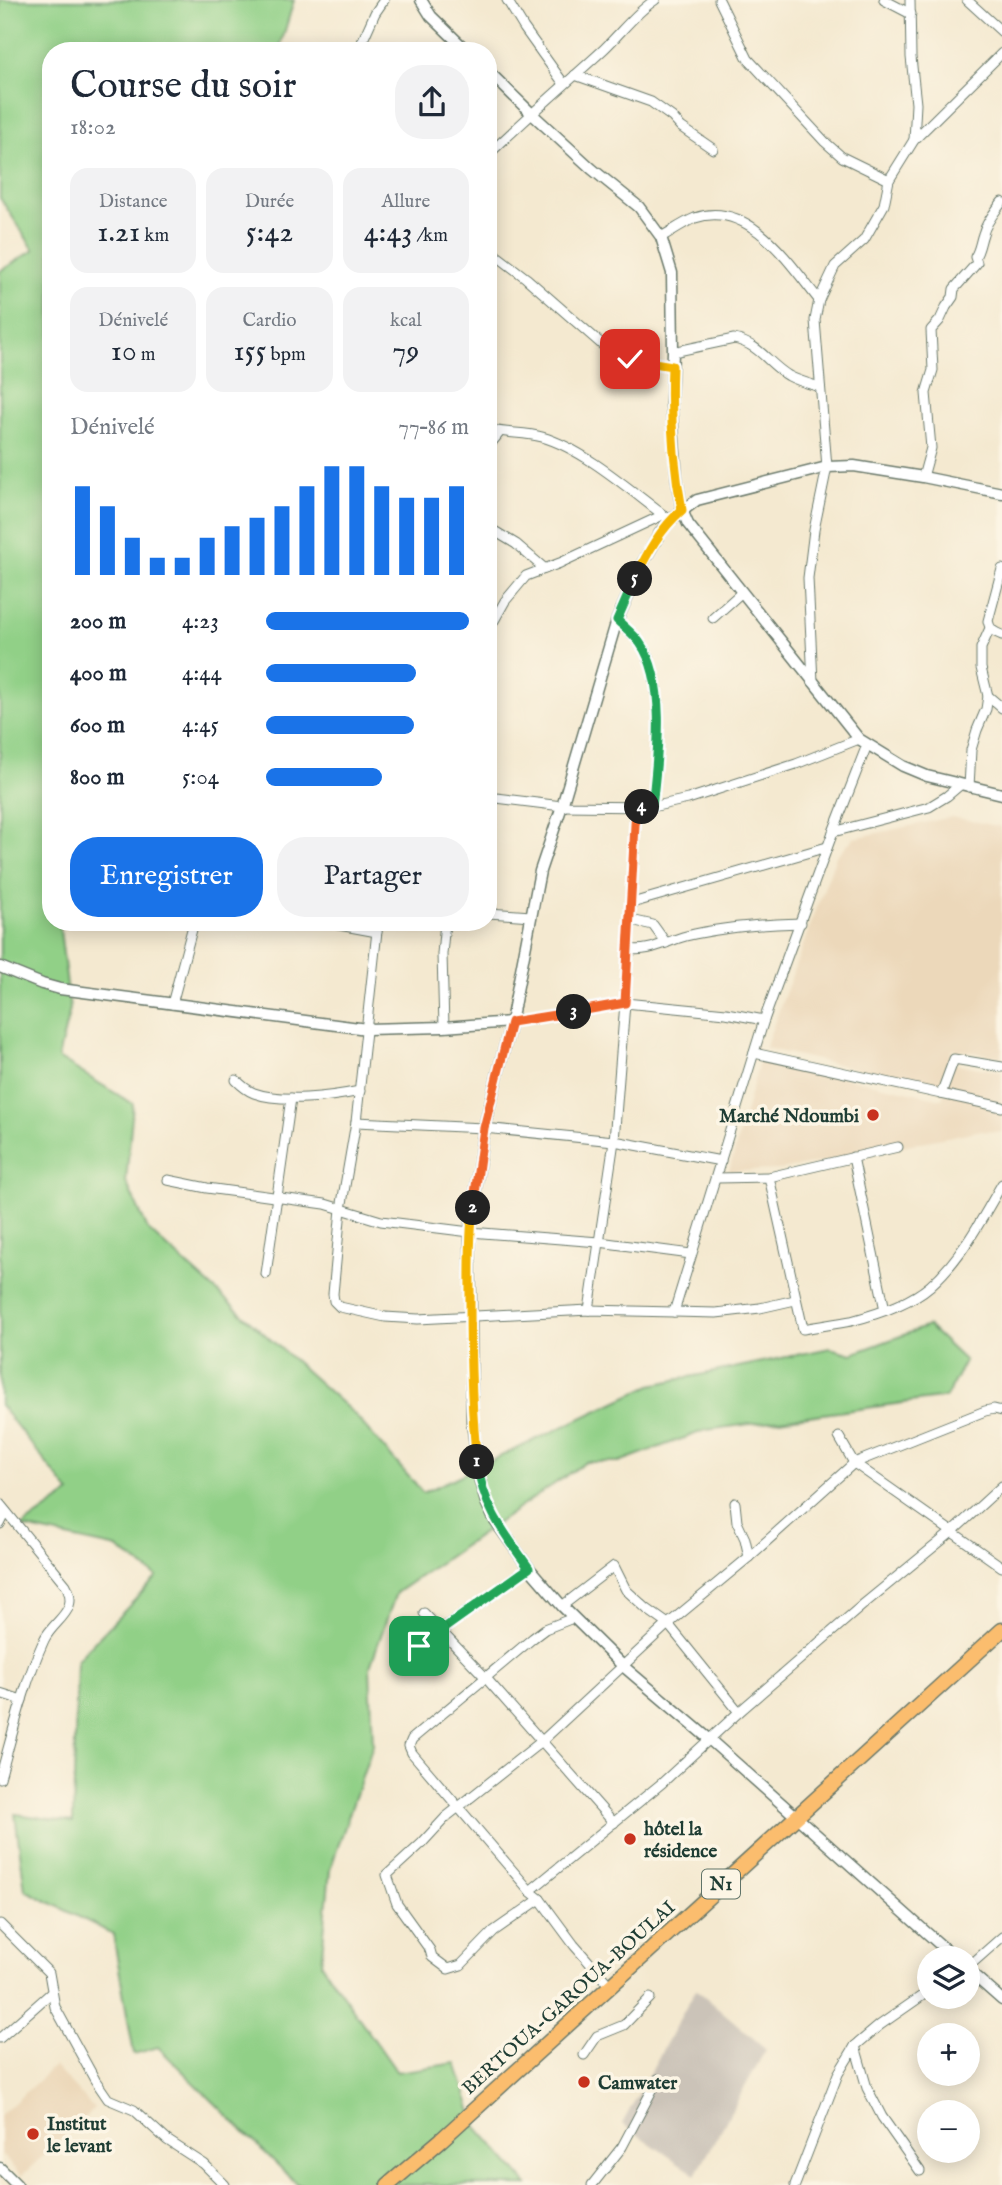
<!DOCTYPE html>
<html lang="fr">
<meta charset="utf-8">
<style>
:root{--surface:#fff;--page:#f2f2f3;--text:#1f2937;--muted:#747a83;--accent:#1a73e8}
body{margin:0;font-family:"IM FELL English",serif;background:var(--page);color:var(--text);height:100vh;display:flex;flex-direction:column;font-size:26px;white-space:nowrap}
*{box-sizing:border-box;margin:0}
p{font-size:23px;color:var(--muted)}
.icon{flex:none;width:38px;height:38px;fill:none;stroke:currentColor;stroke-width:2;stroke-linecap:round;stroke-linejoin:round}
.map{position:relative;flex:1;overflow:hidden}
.details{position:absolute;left:42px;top:42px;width:455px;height:889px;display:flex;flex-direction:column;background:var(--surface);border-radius:28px;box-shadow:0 4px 18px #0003}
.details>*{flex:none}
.controls{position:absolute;left:917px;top:1946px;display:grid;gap:14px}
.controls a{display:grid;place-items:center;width:63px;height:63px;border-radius:50%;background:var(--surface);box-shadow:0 4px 18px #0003;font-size:35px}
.pin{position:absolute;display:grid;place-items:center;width:60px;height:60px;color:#fff;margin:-30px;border-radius:14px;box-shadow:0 4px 10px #0006}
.km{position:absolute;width:35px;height:35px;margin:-18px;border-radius:50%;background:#222;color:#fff;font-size:19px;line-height:35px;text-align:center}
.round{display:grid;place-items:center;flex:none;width:74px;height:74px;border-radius:28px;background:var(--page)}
.summary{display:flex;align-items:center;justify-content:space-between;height:119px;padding:0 28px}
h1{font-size:38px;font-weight:600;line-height:52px}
.figures{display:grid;grid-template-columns:repeat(3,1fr);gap:10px;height:119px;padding:7px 28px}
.figures div{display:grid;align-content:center;border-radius:18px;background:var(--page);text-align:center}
.figures b{font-size:30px;font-weight:600}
.figures small{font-size:19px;font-weight:400}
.figures p{font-size:19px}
.chart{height:196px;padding:14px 28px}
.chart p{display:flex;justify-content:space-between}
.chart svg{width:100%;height:126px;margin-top:7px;stroke:var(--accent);stroke-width:6}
.action{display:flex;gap:14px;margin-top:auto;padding:14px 28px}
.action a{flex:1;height:80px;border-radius:28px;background:var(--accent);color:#fff;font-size:28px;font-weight:600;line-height:80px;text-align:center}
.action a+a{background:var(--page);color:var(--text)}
ul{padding:0 28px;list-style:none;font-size:23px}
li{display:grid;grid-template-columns:112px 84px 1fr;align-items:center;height:52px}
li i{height:18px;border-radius:9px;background:var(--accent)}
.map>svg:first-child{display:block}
</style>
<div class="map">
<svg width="1002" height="2185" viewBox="0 0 1002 2185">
<rect width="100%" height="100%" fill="#fcf5e5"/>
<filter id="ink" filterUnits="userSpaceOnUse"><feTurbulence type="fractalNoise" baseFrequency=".0143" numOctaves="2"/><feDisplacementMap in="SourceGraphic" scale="14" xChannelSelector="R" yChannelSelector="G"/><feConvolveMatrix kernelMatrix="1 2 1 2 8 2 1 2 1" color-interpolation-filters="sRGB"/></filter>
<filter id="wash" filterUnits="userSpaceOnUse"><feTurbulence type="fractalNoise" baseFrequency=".00686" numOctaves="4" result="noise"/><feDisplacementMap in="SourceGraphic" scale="28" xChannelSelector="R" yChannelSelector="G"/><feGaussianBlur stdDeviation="1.57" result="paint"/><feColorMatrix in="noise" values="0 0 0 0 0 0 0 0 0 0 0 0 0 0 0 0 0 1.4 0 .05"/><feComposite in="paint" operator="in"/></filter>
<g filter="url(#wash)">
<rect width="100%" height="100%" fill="#f4e9d0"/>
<g fill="#ecd8ba">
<path d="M952,817L1002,827V1057L952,1049L940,1088L765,1048L836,856L854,838Z"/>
<path d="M760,1059L942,1099L953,1063L1002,1072V1132L977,1131L781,1170L729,1171Z"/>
<path d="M54,2066L94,2109L21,2176L0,2153V2116Z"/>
</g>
<path fill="#cbc3b8" d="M696,1989L766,2049L696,2175L622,2124Z"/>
<path fill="#91d087" stroke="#58865e" stroke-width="2" d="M0,0H294L279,51H51V922H59L70,1009L58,1058L133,1104L126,1182L148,1230L354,1414L423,1493L651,1385L830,1348L852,1354L928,1326L965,1361L946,1397L706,1430L619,1462H586L396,1593L370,1667L373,1745L330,1870L321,1964L397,2072L456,2063L477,2127L528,2185H298L158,2047L134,2054L113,1934L25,1890L15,1814L73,1822L77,1660L157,1577L117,1548L21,1527L70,1493L0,1405V271L34,250L0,198Z"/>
</g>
<g filter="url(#ink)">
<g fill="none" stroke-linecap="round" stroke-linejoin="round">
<g stroke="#6a796b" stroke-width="11">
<g id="minor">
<path d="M507,0L524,28L564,84"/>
<path d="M719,0L748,59L825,142L842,157L889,180"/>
<path d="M884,0L911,14"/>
<path d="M910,0L911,57L916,104L914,140"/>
<path d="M967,0L1002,32"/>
<path d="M358,51L375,13L384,0"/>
<path d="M575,75L651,102L672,117L681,127L713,149"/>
<path d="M488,155C526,118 566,84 604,49C622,32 635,13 655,0"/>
<path d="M661,237C672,231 683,223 695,218C749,199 790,264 819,300"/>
<path d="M488,249L526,278L606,348L630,359L672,366"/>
<path d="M673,352L734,339C761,345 767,363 789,376C798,381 810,384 820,387"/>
<path d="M488,429C506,434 525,432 542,437C584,449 631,491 666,517"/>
<path d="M488,447L500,432"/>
<path d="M923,477L931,448L926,393L933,370L931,330L940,320L946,307L953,297L954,289L977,263L975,257C980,249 980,242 983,234C986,222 995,212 1002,202"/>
<path d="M491,529L516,544L545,569"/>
<path d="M1002,569L988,621C990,630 994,632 1002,635"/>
<path d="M713,618L742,592"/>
<path d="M617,620C624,627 634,634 640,643C668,682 657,761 652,807"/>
<path d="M491,626L505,601L526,576L560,563L663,515"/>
<path d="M813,682L808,578L814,530L827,467L815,320L819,300L835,266L864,240L884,205L889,180L914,140L1002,53"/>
<path d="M988,696L1002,708"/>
<path d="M969,787L971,750L977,730L986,709L988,696L981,668V648L990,628"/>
<path d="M488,797L562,806L652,807L688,799L796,764L859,739"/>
<path d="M833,832L929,807L947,796L960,785"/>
<path d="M632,903L827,847"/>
<path d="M488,913L531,916"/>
<path d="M631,920L653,925L666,943"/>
<path d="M323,922L377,932"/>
<path d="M378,922L356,1122L341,1209L333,1294L334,1301L340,1307L385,1317L418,1319L589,1310L716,1313L760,1308L795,1300"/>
<path d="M628,949C650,953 666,941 686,936C723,927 763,924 801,923"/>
<path d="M172,1004L194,922"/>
<path d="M511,1022L625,1003L726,1013L764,1020"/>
<path d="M444,1027L442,954L445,922"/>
<path d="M754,1053L941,1094L954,1059L1002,1067"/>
<path d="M236,1080C241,1085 246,1090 254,1093C281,1103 331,1097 360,1091"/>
<path d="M941,1094L1002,1107"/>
<path d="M356,1122L484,1128L614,1141L721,1161"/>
<path d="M853,1157L885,1310"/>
<path d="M769,1177L898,1147"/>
<path d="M717,1178L769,1177L803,1329C819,1326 835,1324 851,1321C878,1314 909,1304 930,1286C961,1259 982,1219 1002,1184"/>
<path d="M168,1180L207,1188L325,1204L381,1221L470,1232L599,1242L691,1254"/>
<path d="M266,1274L291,1098"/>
<path d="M589,1310L614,1141L625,1003L636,807"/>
<path d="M674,1312L764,1020L833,832L867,745"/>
<path d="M839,1437L854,1463L1002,1567"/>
<path d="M735,1503L737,1522L745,1539L749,1557"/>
<path d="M0,1504L66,1585C80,1612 54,1619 44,1640C24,1684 13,1732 0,1778"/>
<path d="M0,1524L6,1512"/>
<path d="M562,1606L614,1566L626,1590L647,1609L668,1624L739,1712"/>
<path d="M424,1613L485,1677L614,1823"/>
<path d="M409,1659L417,1652L419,1646L433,1634L472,1609L529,1568"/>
<path d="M0,1693L22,1700"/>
<path d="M530,1891L412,1753L409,1746L412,1739L533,1638L545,1629L573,1618"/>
<path d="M540,1899L494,1931L461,1965L448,1969L432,1957L430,1950L397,1904L387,1875L422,1843L446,1817L542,1741L668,1624L749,1557L854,1463L985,1411L994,1409L1002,1411"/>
<path d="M0,1924L49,1973L55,2007L95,2080L108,2099L134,2110L167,2140L204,2164L225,2185"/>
<path d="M968,1967L1002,1937"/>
<path d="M610,1986L574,1945L540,1899L530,1891L662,1783L739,1712L865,1603L953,1531L1002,1486"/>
<path d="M0,2038L52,1992"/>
<path d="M855,2046L867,2088L882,2117L920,2171"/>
<path d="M584,2055L597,2036L624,2025L650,1998"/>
<path d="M592,2185L622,2147L658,2079"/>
<path d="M795,2185L838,2074L855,2046L880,2025L929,1991"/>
</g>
</g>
<g stroke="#6a796b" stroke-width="13">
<g id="tertiary">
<path d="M421,0L431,16L467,51"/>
<path d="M488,71L531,113L592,169L639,207L661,237L672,273L673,352L671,403L677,480L682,510L688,524L859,739L903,766L927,776L1002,794"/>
<path d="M0,967L42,984L60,989L367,1029L444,1027L511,1022"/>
<path d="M955,1958L709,1739L623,1666L562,1606L529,1568L495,1521L486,1502L480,1481L472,1422L470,1232L484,1128L511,1022L540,871L562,806L617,620L642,564L660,533L670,520L697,500L827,467L854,466L923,477L1002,493"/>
<path d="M968,1970L1002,2000"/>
<path d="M0,2168L17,2185"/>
</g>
</g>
<g stroke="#6a796b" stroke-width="17">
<path id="trunk" d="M388,2185L441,2140L1002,1630"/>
</g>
<use href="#minor" stroke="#fff" stroke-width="9"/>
<use href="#tertiary" stroke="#fff" stroke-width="10"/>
<use href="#trunk" stroke="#fbbd6e" stroke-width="14"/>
</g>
</g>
<g fill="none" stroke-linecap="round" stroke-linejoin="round" filter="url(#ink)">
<g stroke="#fff" stroke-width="14">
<path id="split-1" d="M419,1646L529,1568C504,1533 483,1507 477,1462"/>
</g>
<g stroke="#fff" stroke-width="14">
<path id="split-2" d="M473,1208C469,1239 470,1269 470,1300C470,1354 471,1409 477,1462"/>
</g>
<g stroke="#fff" stroke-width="14">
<path id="split-3" d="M473,1208L484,1128L511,1022L574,1012"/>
</g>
<g stroke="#fff" stroke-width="14">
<path id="split-4" d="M574,1012L625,1003L636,807H642"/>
</g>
<g stroke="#fff" stroke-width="14">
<path id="split-5" d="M635,579L617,620C624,627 634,634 640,643C668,682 657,761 652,807H642"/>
</g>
<g stroke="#fff" stroke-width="14">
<path id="split-6" d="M630,359L672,366C670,415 673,463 682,510C660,529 647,553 635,579"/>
</g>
<use href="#split-1" stroke="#22a559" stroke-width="9"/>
<use href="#split-2" stroke="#f5b400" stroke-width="9"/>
<use href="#split-3" stroke="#f0652b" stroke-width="9"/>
<use href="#split-4" stroke="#f0652b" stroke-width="9"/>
<use href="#split-5" stroke="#22a559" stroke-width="9"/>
<use href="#split-6" stroke="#f5b400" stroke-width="9"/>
</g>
<g fill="#c8321e" stroke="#fcf5e5" stroke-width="2.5">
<circle cx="873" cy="1115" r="7"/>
<circle cx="630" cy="1839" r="7"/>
<circle cx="584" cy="2082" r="7"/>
<circle cx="33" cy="2134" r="7"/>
</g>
<g text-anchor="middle" stroke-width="7" stroke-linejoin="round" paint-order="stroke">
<rect fill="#fcf5e5" stroke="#617469" stroke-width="2" x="702" y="1869.5" width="38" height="29" rx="5"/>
<g font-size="18" font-weight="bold" fill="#1f3d34">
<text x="721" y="1890">N1</text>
</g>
<g font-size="19" font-weight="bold" fill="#1f3d34" stroke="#fcf5e5" text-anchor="start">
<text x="859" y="1122" text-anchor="end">Marché Ndoumbi</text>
<text x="644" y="1835">hôtel la<tspan x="644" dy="22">résidence</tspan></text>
<text x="598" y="2089">Camwater</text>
<text x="47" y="2130">Institut<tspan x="47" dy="22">le levant</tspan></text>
</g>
<g font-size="19" fill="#1f3d34" stroke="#fcf5e5">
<text transform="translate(568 1997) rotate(-42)" y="7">BERTOUA-GAROUA-BOULAI</text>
</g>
</g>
</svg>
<div class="controls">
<a><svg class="icon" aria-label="layers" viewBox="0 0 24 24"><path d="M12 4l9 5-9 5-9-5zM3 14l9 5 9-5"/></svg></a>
<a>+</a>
<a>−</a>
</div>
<div class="pin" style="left:419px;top:1646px;background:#1e9e55"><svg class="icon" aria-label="arrive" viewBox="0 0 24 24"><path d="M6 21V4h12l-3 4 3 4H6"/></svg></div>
<div class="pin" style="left:630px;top:359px;background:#d93025"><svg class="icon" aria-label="check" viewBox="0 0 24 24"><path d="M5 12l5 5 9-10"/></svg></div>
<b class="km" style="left:477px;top:1462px">1</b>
<b class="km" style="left:473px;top:1208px">2</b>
<b class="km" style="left:574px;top:1012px">3</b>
<b class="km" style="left:642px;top:807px">4</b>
<b class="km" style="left:635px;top:579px">5</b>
<section class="details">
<div class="summary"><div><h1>Course du soir</h1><p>18:02</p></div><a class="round"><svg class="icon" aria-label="share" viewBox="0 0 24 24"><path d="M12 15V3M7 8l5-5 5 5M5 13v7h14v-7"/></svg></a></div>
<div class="figures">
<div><p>Distance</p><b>1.21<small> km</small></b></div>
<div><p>Durée</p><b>5:42</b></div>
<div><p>Allure</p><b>4:43<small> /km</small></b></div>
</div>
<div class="figures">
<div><p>Dénivelé</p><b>10<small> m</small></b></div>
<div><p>Cardio</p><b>155<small> bpm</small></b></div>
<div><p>kcal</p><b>79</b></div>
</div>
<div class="chart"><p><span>Dénivelé</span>77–86 m</p>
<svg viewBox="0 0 160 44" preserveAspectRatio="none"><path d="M5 44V13M15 44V20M25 44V31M35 44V38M45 44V38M55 44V31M65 44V27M75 44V24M85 44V20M95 44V13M105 44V6M115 44V6M125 44V13M135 44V17M145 44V17M155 44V13"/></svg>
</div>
<ul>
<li><b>200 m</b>4:23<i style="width:100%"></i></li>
<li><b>400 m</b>4:44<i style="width:74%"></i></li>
<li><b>600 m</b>4:45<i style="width:73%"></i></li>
<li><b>800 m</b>5:04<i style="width:57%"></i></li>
</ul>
<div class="action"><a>Enregistrer</a><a>Partager</a></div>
</section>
</div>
